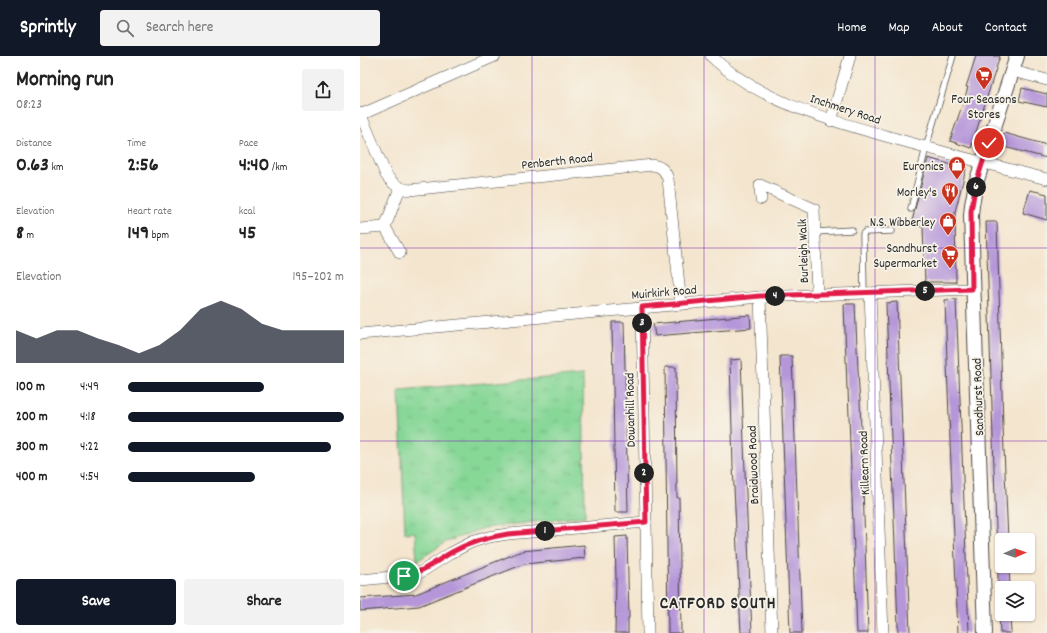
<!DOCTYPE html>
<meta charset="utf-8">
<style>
:root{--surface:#fff;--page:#f2f2f2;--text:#222;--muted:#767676;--accent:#111827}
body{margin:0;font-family:Dekko,sans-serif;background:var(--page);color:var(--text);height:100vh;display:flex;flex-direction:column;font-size:15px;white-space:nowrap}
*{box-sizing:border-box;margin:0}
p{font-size:13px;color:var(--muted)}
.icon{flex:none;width:22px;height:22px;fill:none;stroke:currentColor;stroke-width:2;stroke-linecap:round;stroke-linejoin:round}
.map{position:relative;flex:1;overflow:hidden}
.drawer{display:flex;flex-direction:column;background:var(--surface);width:360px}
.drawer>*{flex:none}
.needle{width:26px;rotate:88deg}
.fabs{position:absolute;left:635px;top:477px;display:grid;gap:8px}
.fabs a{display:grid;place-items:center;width:40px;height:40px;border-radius:4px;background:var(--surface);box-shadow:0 1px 3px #0004;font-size:20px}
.pin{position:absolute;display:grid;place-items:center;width:34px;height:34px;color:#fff;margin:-17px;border:2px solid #fff;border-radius:50%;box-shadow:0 1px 4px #0007}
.km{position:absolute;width:20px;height:20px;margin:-10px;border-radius:50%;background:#222;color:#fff;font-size:11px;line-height:20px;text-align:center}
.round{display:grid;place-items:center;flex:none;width:42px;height:42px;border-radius:4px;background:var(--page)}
.overview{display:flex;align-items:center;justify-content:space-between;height:68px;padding:0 16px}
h1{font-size:22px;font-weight:700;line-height:30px}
.stats{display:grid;grid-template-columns:repeat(3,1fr);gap:6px;height:68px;padding:4px 16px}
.stats div{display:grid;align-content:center}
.stats b{font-size:20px;font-weight:700}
.stats small{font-size:11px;font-weight:400}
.stats p{font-size:11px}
.chart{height:112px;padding:8px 16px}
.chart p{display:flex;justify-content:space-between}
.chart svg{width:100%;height:72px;margin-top:4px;fill:var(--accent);opacity:.7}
.button{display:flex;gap:8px;margin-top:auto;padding:8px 16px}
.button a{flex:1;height:46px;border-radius:4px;background:var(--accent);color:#fff;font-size:16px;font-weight:700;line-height:46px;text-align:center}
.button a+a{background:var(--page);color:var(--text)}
ul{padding:0 16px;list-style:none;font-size:13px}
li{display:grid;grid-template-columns:64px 48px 1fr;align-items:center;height:30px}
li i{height:10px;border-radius:5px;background:var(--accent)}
header{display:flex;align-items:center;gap:24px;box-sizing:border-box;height:56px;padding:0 20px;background:var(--accent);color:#fff}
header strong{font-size:19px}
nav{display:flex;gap:22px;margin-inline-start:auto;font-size:14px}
.search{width:280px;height:36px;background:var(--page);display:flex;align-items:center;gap:10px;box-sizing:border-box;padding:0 14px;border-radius:4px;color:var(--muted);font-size:15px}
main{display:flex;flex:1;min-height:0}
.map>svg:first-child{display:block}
</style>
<header>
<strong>Sprintly</strong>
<div class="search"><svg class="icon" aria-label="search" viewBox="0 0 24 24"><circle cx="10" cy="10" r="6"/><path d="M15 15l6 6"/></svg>Search here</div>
<nav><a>Home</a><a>Map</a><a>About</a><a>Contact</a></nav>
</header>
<main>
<section class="drawer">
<div class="overview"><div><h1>Morning run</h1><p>08:23</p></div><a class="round"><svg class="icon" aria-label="share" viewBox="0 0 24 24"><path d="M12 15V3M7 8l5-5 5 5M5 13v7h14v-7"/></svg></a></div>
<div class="stats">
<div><p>Distance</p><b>0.63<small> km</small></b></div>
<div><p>Time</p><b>2:56</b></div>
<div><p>Pace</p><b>4:40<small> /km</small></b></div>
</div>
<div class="stats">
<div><p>Elevation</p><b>8<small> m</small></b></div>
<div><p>Heart rate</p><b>149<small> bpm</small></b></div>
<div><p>kcal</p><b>45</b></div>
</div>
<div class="chart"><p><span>Elevation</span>195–202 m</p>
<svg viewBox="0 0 160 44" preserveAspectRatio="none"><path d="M0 44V24L10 29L20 24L30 24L40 29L50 33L60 38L70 33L80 24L90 11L100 6L110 11L120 20L130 24L140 24L150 24L160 24V44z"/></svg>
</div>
<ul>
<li><b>100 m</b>4:49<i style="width:63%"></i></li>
<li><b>200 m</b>4:18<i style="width:100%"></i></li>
<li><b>300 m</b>4:22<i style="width:94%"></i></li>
<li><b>400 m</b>4:54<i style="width:59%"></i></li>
</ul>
<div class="button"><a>Save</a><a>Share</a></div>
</section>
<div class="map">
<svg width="687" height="577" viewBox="0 0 687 577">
<defs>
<pattern id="grass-tufts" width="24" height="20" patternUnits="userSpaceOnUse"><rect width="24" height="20" fill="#87d797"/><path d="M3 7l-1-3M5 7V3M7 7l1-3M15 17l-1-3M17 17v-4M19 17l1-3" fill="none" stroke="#75b982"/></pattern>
</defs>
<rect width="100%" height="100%" fill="#f7f3e8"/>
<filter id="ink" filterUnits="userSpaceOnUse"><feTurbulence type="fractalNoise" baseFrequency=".025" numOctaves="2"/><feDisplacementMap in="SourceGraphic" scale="8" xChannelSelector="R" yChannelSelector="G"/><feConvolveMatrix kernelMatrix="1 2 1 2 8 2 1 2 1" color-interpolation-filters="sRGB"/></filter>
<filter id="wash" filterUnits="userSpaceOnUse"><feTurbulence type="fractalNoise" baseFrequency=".012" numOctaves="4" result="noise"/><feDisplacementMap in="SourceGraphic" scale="16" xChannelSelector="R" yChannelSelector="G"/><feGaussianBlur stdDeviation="0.9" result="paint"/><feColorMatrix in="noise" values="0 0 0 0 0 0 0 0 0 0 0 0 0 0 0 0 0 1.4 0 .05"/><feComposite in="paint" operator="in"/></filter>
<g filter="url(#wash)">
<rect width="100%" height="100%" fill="#f4e5ce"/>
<path fill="url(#grass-tufts)" stroke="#598161" d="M223,319L225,460L124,472L86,486L57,505L55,476L45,477L39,334Z"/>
<g id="blocks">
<g fill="#b596d9">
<path d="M616,0H640L611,92L590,85L605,41L608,31H606Z"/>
<path d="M662,32L687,38V51L659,45Z"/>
<path d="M644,77L687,89V102L640,90Z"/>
<path d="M568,102L606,113L595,156L596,226H565L563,171L551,169Z"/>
<path d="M670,134L687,138V164L663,157Z"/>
<path d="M626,166H637L643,371L648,484H637L636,473Z"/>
<path d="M596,243L600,344L609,577H598L588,336L585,244Z"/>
<path d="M537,246L544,425L550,577H538V571L526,247Z"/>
<path d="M484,248H495L499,334L500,343L508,577H497L488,333H487Z"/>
<path d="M390,259L391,272L295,280L293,268Z"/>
<path d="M252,266H264L268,456H255Z"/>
<path d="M420,300H432L442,577H430Z"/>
<path d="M381,303L385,415L392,577H381L373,410L370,304Z"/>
<path d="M305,311H316L317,442H319L321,577H308Z"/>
<path d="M267,480L269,562H268V577H255L256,523L255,481Z"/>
<path d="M224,489L225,502L164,508L59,550L0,555V542L56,538L162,495Z"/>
<path d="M638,510H649L650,532H638Z"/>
<path d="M639,558H650L651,577H640Z"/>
</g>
</g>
</g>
<g filter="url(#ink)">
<use href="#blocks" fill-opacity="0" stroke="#494743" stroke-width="1"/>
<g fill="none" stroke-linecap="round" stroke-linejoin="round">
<g stroke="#494743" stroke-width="7">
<g id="service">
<path d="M551,153L566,91L593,0"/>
<path d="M455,176L492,174"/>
<path d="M504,237L503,178L505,176L532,175"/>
</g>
</g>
<g stroke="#494743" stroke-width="12">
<g id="minor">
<path d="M351,0C400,47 476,66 540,84C589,98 638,111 687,123"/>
<path d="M653,15L687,24"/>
<path d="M0,57L26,119C33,128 38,132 49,134L293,109C302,111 305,114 308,123L321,248"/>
<path d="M0,59L135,0"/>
<path d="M471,65L490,0"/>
<path d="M40,132L25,171L40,197"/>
<path d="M401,143L400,129L454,153L457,238"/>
<path d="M0,173L25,171"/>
<path d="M510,237L523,577"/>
<path d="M400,241L412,577"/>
<path d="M282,251L288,577"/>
<path d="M0,278L400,241L612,233"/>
<path d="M0,524L53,519L61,516L91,497L112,486L128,481L148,478L286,466"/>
</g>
</g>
<g stroke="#494743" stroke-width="16">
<path id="tertiary" d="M625,577L611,160L612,149L616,127L657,0"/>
</g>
<use href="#service" stroke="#fff" stroke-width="5.5"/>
<use href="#minor" stroke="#fff" stroke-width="11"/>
<use href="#tertiary" stroke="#fff" stroke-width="14"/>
</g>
</g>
<g fill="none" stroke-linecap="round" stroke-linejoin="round" filter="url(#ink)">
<g stroke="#fff" stroke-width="8">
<path id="route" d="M44,520C63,517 76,505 92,496C110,486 128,481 148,478L286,466L282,251L400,240L612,233L611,155L616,127L629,87"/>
</g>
<use href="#route" stroke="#e11d48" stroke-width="5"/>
</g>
<path fill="none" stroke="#7b2cbf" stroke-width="1" stroke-opacity="0.55" d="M172,0V577M344,0V577M515,0V577M0,192H687M0,385H687"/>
<defs>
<g id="supermarket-pin" transform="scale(0.9)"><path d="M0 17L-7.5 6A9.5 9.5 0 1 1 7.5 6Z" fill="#c8321e" stroke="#f7f3e8"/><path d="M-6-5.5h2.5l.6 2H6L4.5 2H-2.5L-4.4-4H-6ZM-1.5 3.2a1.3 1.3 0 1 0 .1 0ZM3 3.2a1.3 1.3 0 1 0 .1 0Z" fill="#fff"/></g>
<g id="shop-pin" transform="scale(0.9)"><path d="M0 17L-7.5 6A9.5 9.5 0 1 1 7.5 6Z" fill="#c8321e" stroke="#f7f3e8"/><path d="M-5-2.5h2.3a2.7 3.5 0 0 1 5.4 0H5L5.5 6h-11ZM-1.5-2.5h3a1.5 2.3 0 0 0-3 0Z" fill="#fff"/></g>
<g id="restaurant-pin" transform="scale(0.9)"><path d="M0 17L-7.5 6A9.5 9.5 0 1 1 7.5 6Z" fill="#c8321e" stroke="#f7f3e8"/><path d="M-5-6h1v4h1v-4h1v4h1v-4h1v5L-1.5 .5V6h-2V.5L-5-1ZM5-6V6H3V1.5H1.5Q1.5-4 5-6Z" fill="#fff"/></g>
</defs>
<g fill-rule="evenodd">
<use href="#supermarket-pin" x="624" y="19"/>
<use href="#shop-pin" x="597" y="109"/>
<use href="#restaurant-pin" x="590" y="135"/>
<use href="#shop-pin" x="588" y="165"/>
<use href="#supermarket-pin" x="590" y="198"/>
</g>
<g text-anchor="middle" stroke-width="3.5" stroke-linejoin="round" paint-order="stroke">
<g font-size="13" fill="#2b2b2b" stroke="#f7f3e8" text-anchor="end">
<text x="624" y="47" text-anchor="middle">Four Seasons<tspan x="624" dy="15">Stores</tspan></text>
<text x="584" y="114">Euronics</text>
<text x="577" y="140">Morley's</text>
<text x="575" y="170">N.S. Wibberley</text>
<text x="577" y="196">Sandhurst<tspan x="577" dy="15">Supermarket</tspan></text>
</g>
<g font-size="13" fill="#2b2b2b" stroke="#f7f3e8">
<text transform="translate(486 52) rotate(18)" y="5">Inchmery Road</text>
<text transform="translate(197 104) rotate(-6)" y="5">Penberth Road</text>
<text transform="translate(442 195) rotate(-92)" y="5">Burleigh Walk</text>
<text transform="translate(304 235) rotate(-5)" y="5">Muirkirk Road</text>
<text transform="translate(617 341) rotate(-92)" y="5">Sandhurst Road</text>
<text transform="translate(269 354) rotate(-91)" y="5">Dowanhill Road</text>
<text transform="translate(503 407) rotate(-92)" y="5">Killearn Road</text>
<text transform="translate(392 409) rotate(-92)" y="5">Braidwood Road</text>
</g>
<g font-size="17" font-weight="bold" letter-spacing="1" fill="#2b2b2b" stroke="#f7f3e8">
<text x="358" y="552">CATFORD SOUTH</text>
</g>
</g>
</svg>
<div class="fabs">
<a><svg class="needle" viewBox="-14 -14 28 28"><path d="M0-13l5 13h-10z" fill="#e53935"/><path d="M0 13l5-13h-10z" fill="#767676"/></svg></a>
<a><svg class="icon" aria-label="layers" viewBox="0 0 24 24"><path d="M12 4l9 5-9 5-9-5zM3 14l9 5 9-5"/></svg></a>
</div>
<div class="pin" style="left:44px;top:520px;background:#1e9e55"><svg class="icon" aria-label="arrive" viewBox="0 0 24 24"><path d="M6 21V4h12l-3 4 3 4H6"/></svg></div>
<div class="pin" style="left:629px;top:87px;background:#d93025"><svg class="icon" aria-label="check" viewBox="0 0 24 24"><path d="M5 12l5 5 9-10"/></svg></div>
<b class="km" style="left:185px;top:475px">1</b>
<b class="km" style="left:284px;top:417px">2</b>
<b class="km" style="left:282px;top:267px">3</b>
<b class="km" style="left:415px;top:240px">4</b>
<b class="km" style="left:565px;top:235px">5</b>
<b class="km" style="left:616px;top:131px">6</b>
</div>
</main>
